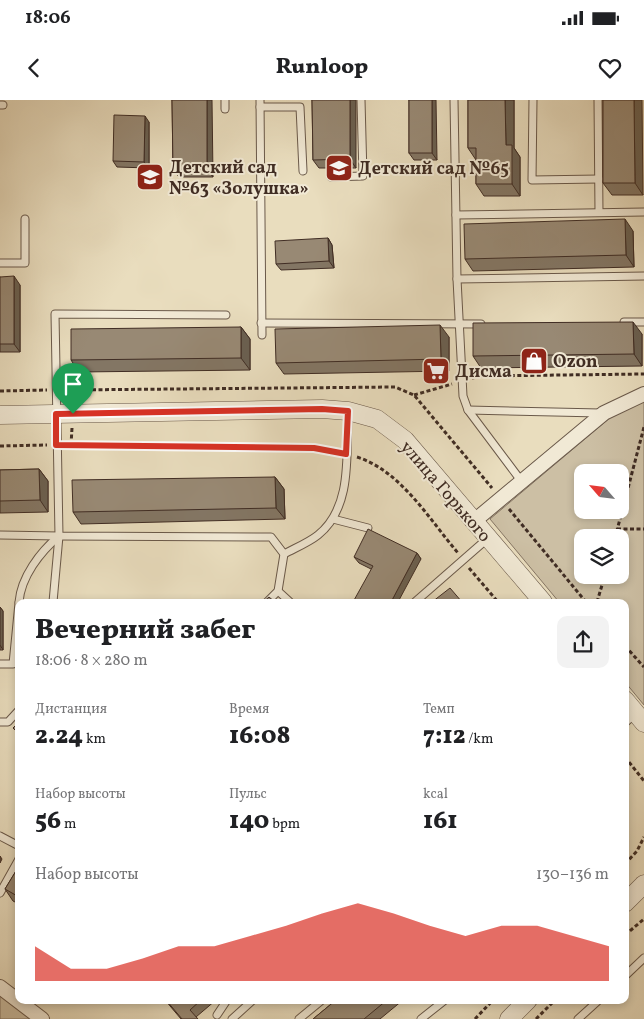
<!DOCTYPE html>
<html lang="ru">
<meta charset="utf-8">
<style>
:root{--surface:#fff;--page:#f2f2f2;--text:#202124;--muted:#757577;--accent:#d93025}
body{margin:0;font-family:Vollkorn,serif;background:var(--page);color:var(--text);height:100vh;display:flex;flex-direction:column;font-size:19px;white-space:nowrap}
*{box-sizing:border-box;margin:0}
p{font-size:16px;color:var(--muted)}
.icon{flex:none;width:28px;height:28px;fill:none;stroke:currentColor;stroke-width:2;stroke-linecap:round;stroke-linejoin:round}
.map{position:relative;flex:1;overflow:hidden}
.details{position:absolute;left:15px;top:499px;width:614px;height:405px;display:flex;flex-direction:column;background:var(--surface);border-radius:10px;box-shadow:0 2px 8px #0003}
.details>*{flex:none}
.needle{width:32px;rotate:298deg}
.tools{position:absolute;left:574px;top:364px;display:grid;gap:10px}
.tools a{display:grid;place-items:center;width:55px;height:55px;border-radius:10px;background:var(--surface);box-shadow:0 2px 8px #0003;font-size:25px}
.pin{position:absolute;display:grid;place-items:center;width:42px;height:42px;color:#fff;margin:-51px -21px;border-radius:50% 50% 50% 0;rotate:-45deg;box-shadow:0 0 5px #0007}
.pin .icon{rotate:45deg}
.round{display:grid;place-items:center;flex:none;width:52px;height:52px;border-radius:10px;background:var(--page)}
.overview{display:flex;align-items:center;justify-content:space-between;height:85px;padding:0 20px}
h1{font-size:28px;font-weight:800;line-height:38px}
.metrics{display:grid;grid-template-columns:repeat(3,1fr);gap:8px;height:85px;padding:5px 20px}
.metrics div{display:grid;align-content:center}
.metrics b{font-size:25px;font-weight:800}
.metrics small{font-size:14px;font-weight:400}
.metrics p{font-size:14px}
.chart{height:140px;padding:10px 20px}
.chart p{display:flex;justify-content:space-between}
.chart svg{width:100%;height:90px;margin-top:5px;fill:var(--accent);opacity:.7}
.status{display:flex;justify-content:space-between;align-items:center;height:35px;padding:0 25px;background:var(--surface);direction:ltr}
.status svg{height:14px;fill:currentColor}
header{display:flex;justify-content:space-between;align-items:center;height:65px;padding:0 20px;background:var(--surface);font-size:22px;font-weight:800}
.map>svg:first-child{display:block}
</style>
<div class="status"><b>18:06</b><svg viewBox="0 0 49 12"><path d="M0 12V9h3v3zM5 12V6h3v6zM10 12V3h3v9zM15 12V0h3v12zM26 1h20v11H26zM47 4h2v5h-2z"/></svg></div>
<header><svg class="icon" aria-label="back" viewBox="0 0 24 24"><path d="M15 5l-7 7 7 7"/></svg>Runloop<svg class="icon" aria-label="heart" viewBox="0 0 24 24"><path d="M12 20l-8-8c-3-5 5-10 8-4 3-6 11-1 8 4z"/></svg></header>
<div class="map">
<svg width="644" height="919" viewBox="0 0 644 919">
<rect width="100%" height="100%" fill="#e9ddbe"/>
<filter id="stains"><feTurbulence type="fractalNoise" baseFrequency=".004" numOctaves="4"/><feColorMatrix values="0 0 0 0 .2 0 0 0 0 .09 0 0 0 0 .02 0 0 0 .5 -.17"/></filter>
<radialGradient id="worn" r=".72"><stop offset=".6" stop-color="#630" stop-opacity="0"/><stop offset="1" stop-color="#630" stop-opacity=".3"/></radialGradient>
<g fill="#ccbfa4" stroke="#867664" fill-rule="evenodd">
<path d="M644,300V605L625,582V502H559L490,419L611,317ZM582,372H620V410H582ZM582,438H620V475H582Z"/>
<path d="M0,894L31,919H0Z"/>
</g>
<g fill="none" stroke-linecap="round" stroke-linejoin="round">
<g stroke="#6a594a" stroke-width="9">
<g id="service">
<path d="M225,0V9"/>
<path d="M260,0L262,235"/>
<path d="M454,0L457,179L463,296L468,310L522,382"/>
<path d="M533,0L532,80L599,79"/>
<path d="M598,0L599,112"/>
<path d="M0,5H3"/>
<path d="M260,7H300L303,71"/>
<path d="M331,77L363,76L361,0"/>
<path d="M456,115L644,112"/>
<path d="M0,163H25V119"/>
<path d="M457,179L644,176"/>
<path d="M226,215L55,214L59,436L271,437L284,454L278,491L267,502"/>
<path d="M624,222H644"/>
<path d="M261,223L481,224"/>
<path d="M468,310L600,313"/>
<path d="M333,419L368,428"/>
<path d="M0,435L59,436"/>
<path d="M284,454C295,448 308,443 318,435C353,407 346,354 348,313"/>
<path d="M278,491L290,502"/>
<path d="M19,502C21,477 40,452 59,436"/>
<path d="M53,502L59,436"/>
<path d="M415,502L487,439"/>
<path d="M0,564H13L19,503"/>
<path d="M0,622H8L19,610"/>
<path d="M625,623L636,613"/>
<path d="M0,736L19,746"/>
<path d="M0,793L19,759"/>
<path d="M625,876L644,858"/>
<path d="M217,915L227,900"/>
<path d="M232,919L253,900"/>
<path d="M299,919L322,900"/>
<path d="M421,919L445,900"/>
<path d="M578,919L599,900"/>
</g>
</g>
<g stroke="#6a594a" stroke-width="16">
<g id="minor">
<path d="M473,422L604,313L644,294"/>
<path d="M0,887L42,919"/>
</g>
</g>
<g stroke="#6a594a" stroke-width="19">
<g id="tertiary">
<path d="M0,315L322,309L348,311L377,319L405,340L543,502"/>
<path d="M625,600L644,623"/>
<path d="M625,803L644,784"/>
<path d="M509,919L528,900"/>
</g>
</g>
<g stroke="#402d24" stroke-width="3" stroke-dasharray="4 2.5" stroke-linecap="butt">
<path d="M472,278L482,276L644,274"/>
<path d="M66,290L395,287L414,295L492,388"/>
<path d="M0,291L47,290"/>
<path d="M414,295L452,284"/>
<path d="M68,345L314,348L337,352"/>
<path d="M71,345L72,328"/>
<path d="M0,346L47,345"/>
<path d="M357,357C401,371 429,419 458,453"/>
<path d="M509,409L586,502"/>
<path d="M617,429H644"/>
<path d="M615,438L644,327"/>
<path d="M469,468L498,502"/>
<path d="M597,502L605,475"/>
<path d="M625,546L644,567"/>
<path d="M625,657L644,681"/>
<path d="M625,764L637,751L644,737"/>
<path d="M625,835L644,819"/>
<path d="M475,919L493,900"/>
<path d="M536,919L555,900"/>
</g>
<use href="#service" stroke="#f1e9d5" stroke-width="7"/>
<use href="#minor" stroke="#f1e9d5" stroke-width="14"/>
<use href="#tertiary" stroke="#f1e9d5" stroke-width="18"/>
</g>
<g fill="#837664" stroke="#402d24">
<path d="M172,0L213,77H179L173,69Z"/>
<path d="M312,0L356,68H319L313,60Z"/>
<path d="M409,0L437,60H414L409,53Z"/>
<path d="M468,0H514V48L520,57V96H484L476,84V60L468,48Z"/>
<path d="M603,0L643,95H612L603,83Z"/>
<path d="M149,22V68L117,67L113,61Z"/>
<path d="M633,131L634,167L473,171L465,159Z"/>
<path d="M328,138L332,145L334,168L281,170L276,164Z"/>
<path d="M0,177L20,185V252H0Z"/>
<path d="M241,227L250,239V270L79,272L71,260Z"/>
<path d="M642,234V266L481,268L473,256Z"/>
<path d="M449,237V271L284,274L276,263Z"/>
<path d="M39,369L48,381V412L0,413V370Z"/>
<path d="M275,377L284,389L285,419L81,424L73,412Z"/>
<path d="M417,453L421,459L371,469L359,463L354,457Z"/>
<path d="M0,507L3,511V550H0Z"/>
<path d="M19,766V804L13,801L5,789Z"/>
<path d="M165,900H216L196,917L198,919H181Z"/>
<path d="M336,900H403L380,919H313Z"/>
</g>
<g fill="#6a6051" stroke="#402d24">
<path d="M207,0H212L213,77L207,69Z"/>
<path d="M350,0H356V68L350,59Z"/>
<path d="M432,0H436L437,60L432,53Z"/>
<path d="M505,0H514V48L520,57V96L512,84L506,45Z"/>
<path d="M634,0H642L643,95L635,83Z"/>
<path d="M145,16L149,22V68L144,62Z"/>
<path d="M625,119L633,131L634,167L626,155Z"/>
<path d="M328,138L332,145L334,168L329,161Z"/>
<path d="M14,176L20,185V252L14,244Z"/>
<path d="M633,222L642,234V266L634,254Z"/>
<path d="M440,225L449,237V271L441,259Z"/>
<path d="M241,227L250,239V270L241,258Z"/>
<path d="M39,369L48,381V412L40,400Z"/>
<path d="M275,377L284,389L285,419L276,408Z"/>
<path d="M417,453L421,459L398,502H391Z"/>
<path d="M0,507L3,511V550L0,545Z"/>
<path d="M0,756L2,759L0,763Z"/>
</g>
<g fill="#988974" stroke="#402d24">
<path d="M172,0H207V69H173Z"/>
<path d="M312,0H350V59L313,60Z"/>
<rect x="409" y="0" width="23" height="53"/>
<path d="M468,0H505L506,45H512V84H476V48H468Z"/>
<path d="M603,0H634L635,83H603Z"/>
<path d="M114,15L145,16L144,62L113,61Z"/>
<path d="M625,119L626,155L465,159L464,124Z"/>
<path d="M328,138L329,161L276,164L275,141Z"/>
<path d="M14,176V244H0V177Z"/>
<path d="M633,222L634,254L473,256V223Z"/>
<path d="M440,225L441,259L276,263L275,229Z"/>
<path d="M241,227V258L71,260V229Z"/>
<path d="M39,369L40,400L0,401V370Z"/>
<path d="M275,377L276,408L73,412L72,380Z"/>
<path d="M368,429L417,453L391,502H353L373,466L354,457Z"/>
<path d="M450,488L462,502H432Z"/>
<path d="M269,497L275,502H263Z"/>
<path d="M19,622V634L13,628Z"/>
<path d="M19,766V797L5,789Z"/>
<path d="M166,900H201L190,910L198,919H182Z"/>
<path d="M336,900H387L364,919H313Z"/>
</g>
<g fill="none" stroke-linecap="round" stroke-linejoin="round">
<g stroke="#fff" stroke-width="10">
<path id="route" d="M322,309L348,311L346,354L314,348L56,345V314Z"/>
</g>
<use href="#route" stroke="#d93025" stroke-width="6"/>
</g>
<defs>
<g id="school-square" transform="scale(1.4375)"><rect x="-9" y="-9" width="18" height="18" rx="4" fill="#8f2418" stroke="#f1e9d5"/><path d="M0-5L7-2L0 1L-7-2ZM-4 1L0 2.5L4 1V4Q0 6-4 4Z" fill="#fff"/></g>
<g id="shop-square" transform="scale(1.4375)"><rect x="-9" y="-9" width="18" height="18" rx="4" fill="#8f2418" stroke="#f1e9d5"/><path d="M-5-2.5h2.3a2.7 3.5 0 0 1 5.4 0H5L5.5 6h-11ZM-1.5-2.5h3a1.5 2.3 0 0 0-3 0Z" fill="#fff"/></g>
<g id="supermarket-square" transform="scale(1.4375)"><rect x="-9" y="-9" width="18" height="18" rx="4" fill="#8f2418" stroke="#f1e9d5"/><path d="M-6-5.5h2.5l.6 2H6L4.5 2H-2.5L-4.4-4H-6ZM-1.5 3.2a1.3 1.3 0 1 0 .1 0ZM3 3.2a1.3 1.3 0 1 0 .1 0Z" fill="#fff"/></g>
</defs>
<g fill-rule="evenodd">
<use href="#school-square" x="339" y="68"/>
<use href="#school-square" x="150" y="77"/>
<use href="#shop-square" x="534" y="261"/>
<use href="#supermarket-square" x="436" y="271"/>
</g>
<g text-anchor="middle" stroke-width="4" stroke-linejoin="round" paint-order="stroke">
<g font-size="18" font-weight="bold" fill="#402d24" stroke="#f1e9d5" text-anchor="start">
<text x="169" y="73">Детский сад<tspan x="169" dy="21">№63 «Золушка»</tspan></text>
<text x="358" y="74">Детский сад №65</text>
<text x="553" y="267">Ozon</text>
<text x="455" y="277">Дисма</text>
</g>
<g font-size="18" fill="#402d24" stroke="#f1e9d5">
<text transform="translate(446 391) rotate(49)" y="6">улица Горького</text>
</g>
</g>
<rect width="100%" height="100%" filter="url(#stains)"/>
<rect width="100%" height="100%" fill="url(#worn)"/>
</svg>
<div class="tools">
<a><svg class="needle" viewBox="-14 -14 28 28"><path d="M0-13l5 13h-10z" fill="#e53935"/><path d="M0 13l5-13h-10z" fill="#757577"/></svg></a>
<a><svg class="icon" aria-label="layers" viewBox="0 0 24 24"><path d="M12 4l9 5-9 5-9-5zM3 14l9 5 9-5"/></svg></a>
</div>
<div class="pin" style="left:73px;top:314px;background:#1e9e55"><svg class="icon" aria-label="arrive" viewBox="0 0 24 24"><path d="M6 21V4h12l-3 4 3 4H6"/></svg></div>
<section class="details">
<div class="overview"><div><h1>Вечерний забег</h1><p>18:06 · 8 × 280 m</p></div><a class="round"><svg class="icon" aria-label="share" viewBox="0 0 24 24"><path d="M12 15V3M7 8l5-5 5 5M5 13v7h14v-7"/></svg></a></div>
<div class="metrics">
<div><p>Дистанция</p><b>2.24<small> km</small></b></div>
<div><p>Время</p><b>16:08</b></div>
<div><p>Темп</p><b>7:12<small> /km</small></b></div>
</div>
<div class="metrics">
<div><p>Набор высоты</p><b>56<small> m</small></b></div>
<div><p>Пульс</p><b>140<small> bpm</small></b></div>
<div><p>kcal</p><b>161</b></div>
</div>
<div class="chart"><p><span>Набор высоты</span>130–136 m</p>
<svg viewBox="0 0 160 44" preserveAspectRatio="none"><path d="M0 44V27L10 38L20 38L30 33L40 27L50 27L60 22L70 17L80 11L90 6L100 11L110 17L120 22L130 17L140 17L150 22L160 27V44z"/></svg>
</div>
</section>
</div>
